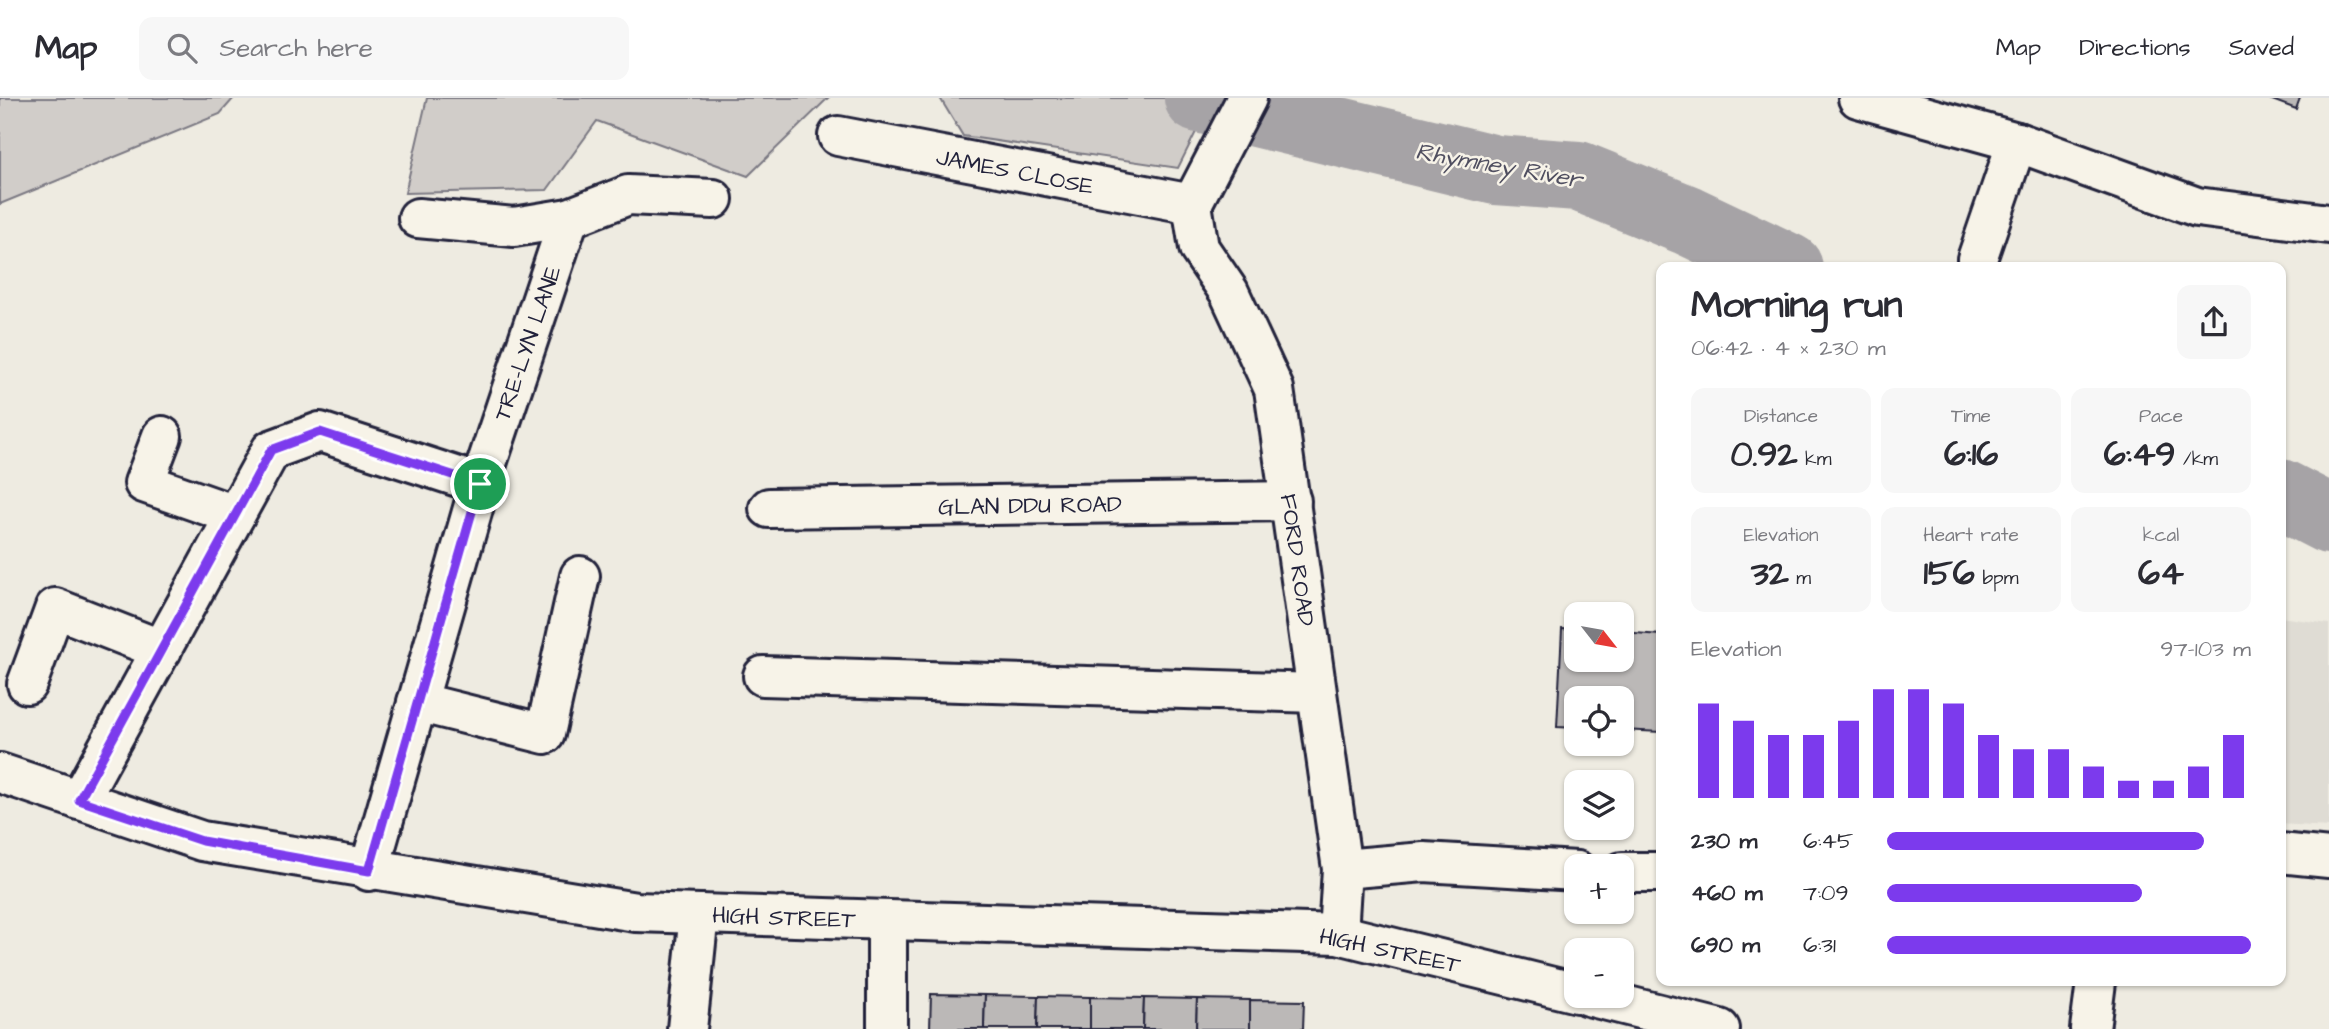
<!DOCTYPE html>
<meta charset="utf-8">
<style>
:root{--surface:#fff;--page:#f7f7f7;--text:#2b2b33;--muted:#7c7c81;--line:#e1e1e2;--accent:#7c3aed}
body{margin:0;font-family:"Architects Daughter",sans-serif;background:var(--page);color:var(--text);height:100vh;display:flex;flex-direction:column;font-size:26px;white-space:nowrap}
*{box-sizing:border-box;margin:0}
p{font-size:23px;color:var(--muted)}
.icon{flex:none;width:38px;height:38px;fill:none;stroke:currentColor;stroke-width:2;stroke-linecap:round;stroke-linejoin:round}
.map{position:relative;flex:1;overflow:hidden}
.details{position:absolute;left:1656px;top:164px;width:630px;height:724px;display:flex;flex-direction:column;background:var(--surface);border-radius:14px;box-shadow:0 2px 5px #0004}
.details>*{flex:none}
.needle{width:46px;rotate:121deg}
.controls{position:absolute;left:1564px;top:504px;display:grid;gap:14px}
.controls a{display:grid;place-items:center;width:70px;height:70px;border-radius:14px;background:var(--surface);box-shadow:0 2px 5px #0004;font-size:35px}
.pin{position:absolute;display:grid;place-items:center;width:60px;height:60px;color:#fff;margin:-30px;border:4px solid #fff;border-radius:50%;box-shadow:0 2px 7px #0007}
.round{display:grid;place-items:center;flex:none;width:74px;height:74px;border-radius:14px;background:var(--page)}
.summary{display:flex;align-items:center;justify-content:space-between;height:119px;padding:0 35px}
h1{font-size:38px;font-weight:700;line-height:52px}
.stats{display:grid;grid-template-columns:repeat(3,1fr);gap:10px;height:119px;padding:7px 35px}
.stats div{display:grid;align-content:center;border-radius:14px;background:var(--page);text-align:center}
.stats b{font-size:35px;font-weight:700}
.stats small{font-size:19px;font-weight:400}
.stats p{font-size:19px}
.chart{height:196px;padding:14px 35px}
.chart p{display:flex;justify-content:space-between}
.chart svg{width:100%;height:126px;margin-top:7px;stroke:var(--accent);stroke-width:6}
ul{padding:0 35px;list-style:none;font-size:23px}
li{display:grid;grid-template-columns:112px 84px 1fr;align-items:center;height:52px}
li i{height:18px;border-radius:9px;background:var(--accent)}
header{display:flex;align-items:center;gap:42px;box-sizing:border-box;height:98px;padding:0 35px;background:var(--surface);border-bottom:2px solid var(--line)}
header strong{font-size:33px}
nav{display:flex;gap:38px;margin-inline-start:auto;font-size:24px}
.search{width:490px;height:63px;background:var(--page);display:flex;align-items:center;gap:18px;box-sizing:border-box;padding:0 24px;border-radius:14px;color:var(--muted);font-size:26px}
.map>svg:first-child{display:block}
</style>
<header>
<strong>Map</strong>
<div class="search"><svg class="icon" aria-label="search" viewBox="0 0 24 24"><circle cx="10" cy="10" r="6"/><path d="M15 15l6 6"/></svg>Search here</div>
<nav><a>Map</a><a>Directions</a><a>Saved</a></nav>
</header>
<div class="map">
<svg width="2329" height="931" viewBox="0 0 2329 931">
<rect width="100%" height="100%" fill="#eeebe1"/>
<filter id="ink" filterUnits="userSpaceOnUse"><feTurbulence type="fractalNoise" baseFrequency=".0143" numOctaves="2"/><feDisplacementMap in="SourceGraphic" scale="14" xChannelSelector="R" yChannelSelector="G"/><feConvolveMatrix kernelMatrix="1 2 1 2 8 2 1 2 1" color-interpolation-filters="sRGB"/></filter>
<g filter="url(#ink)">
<path fill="#dfdcd4" d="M2280,519L2329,526V729L2280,726Z"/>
<g fill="#d1cdc9" stroke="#7a7882" stroke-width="2">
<path d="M0,0H234L220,16L0,106Z"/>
<path d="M427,0H828L748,78L597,23L547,92L405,95Z"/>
<path d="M940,0H1213L1178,70L963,38Z"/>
</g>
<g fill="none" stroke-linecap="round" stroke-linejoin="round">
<g stroke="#a6a3a6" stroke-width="70">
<path d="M1199,0L1496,72L1578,78L1687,122L1788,170"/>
<path d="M2280,396L2329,421"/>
</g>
</g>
<g fill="#bbb8b7" stroke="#22223b" stroke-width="2">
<path d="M2267,0H2300L2296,11Z"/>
<path d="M1562,531L1577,532V562H1622V534L1661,537V634L1622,632V600H1577V630L1557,629Z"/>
<path d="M931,896L985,897L984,931H930Z"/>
<path d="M985,897L1038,898L1037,931H984Z"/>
<path d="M1038,898L1090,899V931H1037Z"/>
<path d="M1090,899L1144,900L1143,931H1090Z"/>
<path d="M1144,900L1197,901L1196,931H1143Z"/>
<path d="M1197,901L1250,902V931H1196Z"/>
<path d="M1250,902L1304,903L1303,931H1250Z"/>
</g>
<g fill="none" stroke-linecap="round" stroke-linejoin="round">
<g stroke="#22223b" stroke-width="44">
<g id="minor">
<path d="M1858,0L2017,44L2197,109L2329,126"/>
<path d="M838,38L1192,106"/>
<path d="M1192,106L1199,150L1229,194L1274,291L1342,771L1338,836"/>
<path d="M1192,106L1247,0"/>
<path d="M418,120L514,129L569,120L628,97L713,101"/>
<path d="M1977,161L2017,44"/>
<path d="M162,338L144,385L235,417"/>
<path d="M769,410L1291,403"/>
<path d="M763,578L1316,595"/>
<path d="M27,586L55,510L162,552"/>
<path d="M417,604L545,636L580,478"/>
<path d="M79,702L271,352L320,334L480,386"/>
<path d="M2280,755L2329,760"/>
<path d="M1342,771L1424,764L1577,773"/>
<path d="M369,773L480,386L569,120"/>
<path d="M1622,774H1661"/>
<path d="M887,822V931"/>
<path d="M687,931L699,816"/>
<path d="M2090,931L2096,884"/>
</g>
</g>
<g stroke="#22223b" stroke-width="44">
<g id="major">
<path d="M0,675L202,743L636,814L1338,836L1577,895"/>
<path d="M1588,898L1720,931"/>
</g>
</g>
<use href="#minor" stroke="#f7f3e8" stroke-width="38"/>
<use href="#major" stroke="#f7f3e8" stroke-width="38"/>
</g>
</g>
<g fill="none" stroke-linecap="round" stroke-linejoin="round" filter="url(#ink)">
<g stroke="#fff" stroke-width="14">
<path id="route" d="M320,334L480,386L369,773L202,743L79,702L271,352Z"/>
</g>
<use href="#route" stroke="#7c3aed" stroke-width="9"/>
</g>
<g text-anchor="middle" stroke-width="5" stroke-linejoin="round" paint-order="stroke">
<g font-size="23" fill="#22223b" stroke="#f7f3e8">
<text transform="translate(1015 73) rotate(11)" y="8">JAMES CLOSE</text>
<text transform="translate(527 245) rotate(-71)" y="8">TRE-LYN LANE</text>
<text transform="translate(1030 407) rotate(-1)" y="8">GLAN DDU ROAD</text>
<text transform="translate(1298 462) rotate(82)" y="8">FORD ROAD</text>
<text transform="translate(784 819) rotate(2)" y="8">HIGH STREET</text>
<text transform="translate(1390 852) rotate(12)" y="8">HIGH STREET</text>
</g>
<g font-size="24" font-style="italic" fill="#504f60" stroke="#f7f3e8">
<text transform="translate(1499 67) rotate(10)" y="8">Rhymney River</text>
</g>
</g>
</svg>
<div class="controls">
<a><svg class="needle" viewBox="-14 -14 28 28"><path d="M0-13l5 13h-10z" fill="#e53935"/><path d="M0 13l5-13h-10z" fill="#7c7c81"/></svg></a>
<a><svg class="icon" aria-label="locate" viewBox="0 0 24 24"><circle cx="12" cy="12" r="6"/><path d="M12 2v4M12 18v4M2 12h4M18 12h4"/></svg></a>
<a><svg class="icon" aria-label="layers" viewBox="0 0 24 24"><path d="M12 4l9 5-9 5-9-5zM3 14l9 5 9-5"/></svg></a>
<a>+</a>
<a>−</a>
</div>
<div class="pin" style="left:480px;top:386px;background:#1e9e55"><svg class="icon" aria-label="arrive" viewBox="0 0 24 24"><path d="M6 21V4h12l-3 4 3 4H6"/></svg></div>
<section class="details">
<div class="summary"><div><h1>Morning run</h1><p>06:42 · 4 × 230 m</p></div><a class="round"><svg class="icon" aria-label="share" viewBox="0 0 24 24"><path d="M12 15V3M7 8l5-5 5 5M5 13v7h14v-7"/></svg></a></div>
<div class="stats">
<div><p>Distance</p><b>0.92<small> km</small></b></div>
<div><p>Time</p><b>6:16</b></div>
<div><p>Pace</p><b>6:49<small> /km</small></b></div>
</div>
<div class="stats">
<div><p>Elevation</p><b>32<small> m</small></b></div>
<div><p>Heart rate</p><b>156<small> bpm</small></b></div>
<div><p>kcal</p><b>64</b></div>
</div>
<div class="chart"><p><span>Elevation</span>97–103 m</p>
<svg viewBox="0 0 160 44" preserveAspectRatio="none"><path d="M5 44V11M15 44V17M25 44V22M35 44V22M45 44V17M55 44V6M65 44V6M75 44V11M85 44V22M95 44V27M105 44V27M115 44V33M125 44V38M135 44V38M145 44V33M155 44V22"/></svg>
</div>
<ul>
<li><b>230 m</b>6:45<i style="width:87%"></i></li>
<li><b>460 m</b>7:09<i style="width:70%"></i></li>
<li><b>690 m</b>6:31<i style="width:100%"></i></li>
</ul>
</section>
</div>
